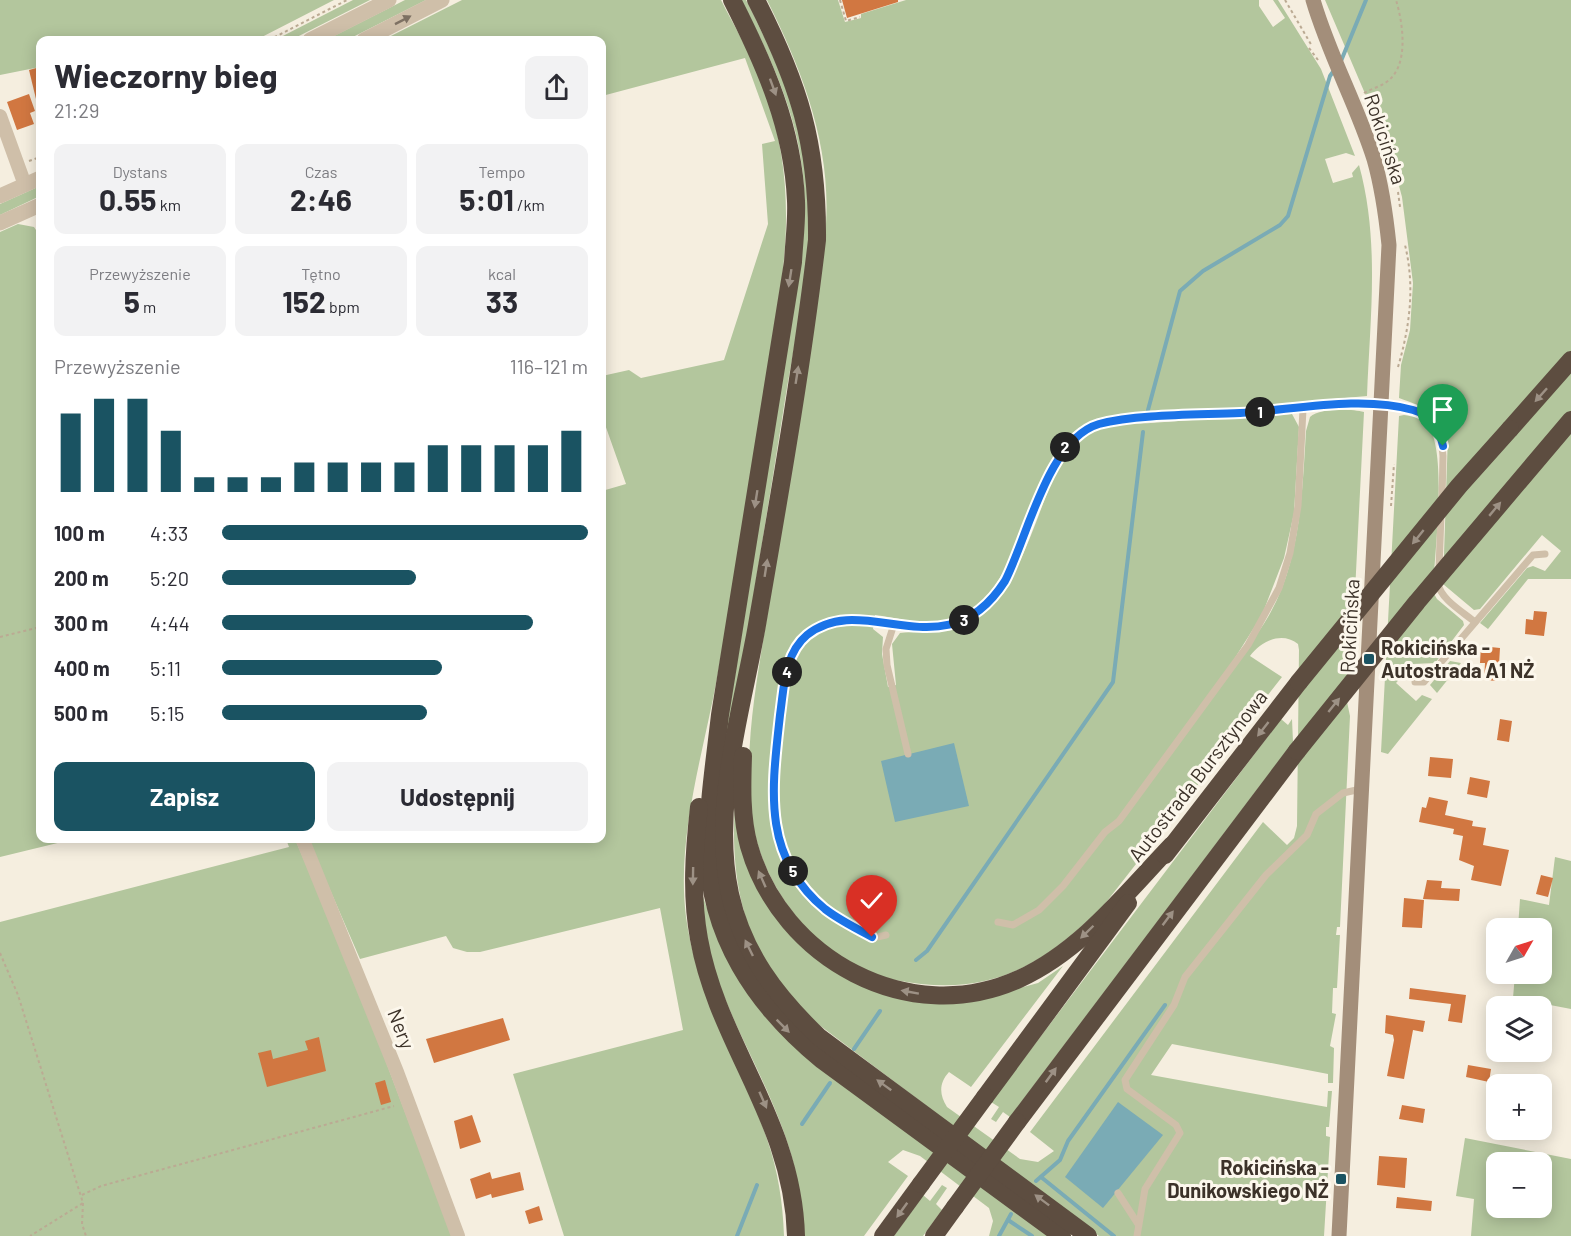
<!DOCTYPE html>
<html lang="pl">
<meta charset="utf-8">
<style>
:root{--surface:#fff;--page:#f2f2f3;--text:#2b2b33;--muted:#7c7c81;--accent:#1a5362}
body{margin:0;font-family:Barlow,sans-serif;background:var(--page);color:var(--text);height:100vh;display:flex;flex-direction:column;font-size:22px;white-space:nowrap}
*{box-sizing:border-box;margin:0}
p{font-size:20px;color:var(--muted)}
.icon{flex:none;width:33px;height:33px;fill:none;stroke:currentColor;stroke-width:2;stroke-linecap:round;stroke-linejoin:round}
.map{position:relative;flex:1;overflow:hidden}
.details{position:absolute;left:36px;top:36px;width:570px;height:807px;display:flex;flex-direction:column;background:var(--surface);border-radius:12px;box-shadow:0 3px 15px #0003}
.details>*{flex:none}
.needle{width:39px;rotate:51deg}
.buttons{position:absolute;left:1486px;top:918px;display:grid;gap:12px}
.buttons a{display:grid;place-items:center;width:66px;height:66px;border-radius:12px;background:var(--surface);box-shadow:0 3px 15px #0003;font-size:30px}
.pin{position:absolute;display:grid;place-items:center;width:51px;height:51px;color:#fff;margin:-62px -26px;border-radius:50% 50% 50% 0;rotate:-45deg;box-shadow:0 0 6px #0007}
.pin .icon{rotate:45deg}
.km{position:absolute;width:30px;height:30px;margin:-15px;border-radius:50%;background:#222;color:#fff;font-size:16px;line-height:30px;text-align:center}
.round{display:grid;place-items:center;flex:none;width:63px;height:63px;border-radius:12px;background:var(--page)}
.summary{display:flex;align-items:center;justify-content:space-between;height:102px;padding:0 18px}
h1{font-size:33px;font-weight:700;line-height:45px}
.stats{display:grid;grid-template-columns:repeat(3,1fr);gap:9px;height:102px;padding:6px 18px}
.stats div{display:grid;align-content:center;border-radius:12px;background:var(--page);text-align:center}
.stats b{font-size:30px;font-weight:700}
.stats small{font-size:16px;font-weight:400}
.stats p{font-size:16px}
.chart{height:168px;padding:12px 18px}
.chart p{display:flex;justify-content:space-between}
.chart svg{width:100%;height:108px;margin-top:6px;stroke:var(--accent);stroke-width:6}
.primary-button{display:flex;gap:12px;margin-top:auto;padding:12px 18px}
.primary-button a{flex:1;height:69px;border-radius:12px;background:var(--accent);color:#fff;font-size:24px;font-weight:700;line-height:69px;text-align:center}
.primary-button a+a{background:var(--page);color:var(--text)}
ul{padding:0 18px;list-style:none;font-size:20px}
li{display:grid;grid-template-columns:96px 72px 1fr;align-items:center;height:45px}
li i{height:15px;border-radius:8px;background:var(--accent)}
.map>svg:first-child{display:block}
</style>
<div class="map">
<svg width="1571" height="1236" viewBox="0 0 1571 1236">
<rect width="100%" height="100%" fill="#f5eedf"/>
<g fill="#b3c69d" fill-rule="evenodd">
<path d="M0,0H334L256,40H40V67L0,75Z"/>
<path d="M353,0H370L291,40H275Z"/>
<path d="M405,0H426L347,40H326Z"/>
<path d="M462,0H721C736,30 755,60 765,91C787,153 790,213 782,278C760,411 742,545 717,678C703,755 676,838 686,917C697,998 741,1063 767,1139C778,1171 783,1203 784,1236H564L513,1074L683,1030L660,908L480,952H467L453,948L446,936L360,959L308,839L602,838V491L626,484L602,416V376L629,370L641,378L724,360L768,224L762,144L775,141L745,58L602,96V40H383Z"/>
<path d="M741,0H746C774,55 799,109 807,170C817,246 797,325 785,400C764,534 741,669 721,803C710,985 807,1035 937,1130L934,1134C789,1029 695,975 719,775L800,267C803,237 806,206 803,176C797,113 770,56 741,0Z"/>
<path d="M767,0H838L845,22L861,18V14L906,0H1259V6L1273,27L1285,18L1273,0H1278L1321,69L1355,156L1346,153L1325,159L1333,183L1353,177L1352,173L1359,165C1380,241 1370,318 1367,396L1311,401L1297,406L1114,417C1091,421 1074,427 1059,447C1036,492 1004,613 949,622C926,626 898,618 875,615L873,629L883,637L882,654L888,687L896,685L892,644L900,633C920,630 938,635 958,627C1010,609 1029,538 1048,491C1057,469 1067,445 1089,433C1106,423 1131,424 1151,423C1198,419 1245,417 1292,414L1299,427L1294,513L1284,558L1262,615L1233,661C1299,599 1301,515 1306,431L1310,417C1320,408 1351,409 1364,412L1354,612L1349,636L1346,697L1350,716L1340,927H1337L1336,935H1340L1337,988H1333L1332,1013L1336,1014L1330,1046L1334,1048L1333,1083H1328V1074L1172,1044L1151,1075L1327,1107L1328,1091H1332L1329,1127H1326V1136L1330,1137L1324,1236H1099L810,1018C797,1003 782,988 771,972C738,920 731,863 735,803L782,926L803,948L828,967L983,998L1038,983L1063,966L971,1087L949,1072C939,1083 939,1094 947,1107L1020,1159L1038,1162L1054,1151L1030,1132L1263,822L1287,845L1294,838L1297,826L1299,650L1298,644C1282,631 1261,641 1250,656L1282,677L1104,905C1040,969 987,998 895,980C822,966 762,890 752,819C742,746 759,670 770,598C784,512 797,427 810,340C815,302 823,263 826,224C831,144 802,70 767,0Z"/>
<path d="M1325,0H1571V579H1528L1488,629L1480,623L1527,568L1533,566L1545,571L1561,551L1542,535L1480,609L1474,610L1443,584L1448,434C1434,408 1425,408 1399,398L1401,365L1410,330L1413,283L1402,197L1390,152Z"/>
<path d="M40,186V196L0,215V204Z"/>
<path d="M18,224L34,227L40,236V838L74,839L0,857V232Z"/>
<path d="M1404,415C1413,416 1422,419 1428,426C1448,452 1434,556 1433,592L1437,599L1463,621L1464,625L1435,663L1413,664L1396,683L1416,701L1422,695L1432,699L1388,754L1381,752L1399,416Z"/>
<path d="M1450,661L1461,663L1437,693L1430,685Z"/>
<path d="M1281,719L1288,725L1292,719L1293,742L1010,1117L1003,1112L996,1122L991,1119L999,1107L991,1102Z"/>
<path d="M286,839H295L347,959L452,1236H0V922L289,847Z"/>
<path d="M1555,857L1571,861V1009L1513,998L1515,974H1542V928H1518L1520,899L1549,905Z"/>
<path d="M701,891C718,941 740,990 776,1029L1051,1236H989L993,1221L989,1208L920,1156L903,1150L888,1162L908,1176L864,1236H803C801,1208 799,1181 791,1154C772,1088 733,1030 712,963C705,940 704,915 701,891Z"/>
<path d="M1465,1138L1571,1159V1236H1471L1474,1199L1456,1196ZM1497,1162H1542V1208H1497Z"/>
<path d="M942,1185L947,1188L936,1204L942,1210L923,1236H894L923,1195L930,1201Z"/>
</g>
<g fill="#7aabb5">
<path d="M954,743L969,806L895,822L881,761Z"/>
<path d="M1118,1102L1163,1135L1103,1208L1065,1177Z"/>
</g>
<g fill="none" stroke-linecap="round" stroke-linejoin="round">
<g stroke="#7aabb5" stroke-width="4">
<path d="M1341,61L1366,0"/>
<path d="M1148,410L1180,291L1203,271L1280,225L1288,216L1330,76L1335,69"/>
<path d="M916,960L927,951L1113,682L1143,432"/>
<path d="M854,1049L880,1011"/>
<path d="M802,1124L830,1083"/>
<path d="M1041,1177L1114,1236"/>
<path d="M1036,1181L1060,1160L1068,1141L1165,1005"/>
<path d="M1008,1220L1032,1236"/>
<path d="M737,1236L757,1185"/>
<path d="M999,1236L1011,1214"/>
</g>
</g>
<g fill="#d17741">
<path d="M842,0H898V2L847,18Z"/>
<path d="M40,67V99H36L29,70Z"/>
<path d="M29,94L35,111L30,113L34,124L17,130L7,102Z"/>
<path d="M1534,611L1547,612L1544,636L1525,634L1526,619L1533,620Z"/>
<path d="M1481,646L1500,648L1498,681L1484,680L1485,663H1480Z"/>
<path d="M1500,719L1512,721L1509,742L1497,740Z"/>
<path d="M1430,757L1453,759L1451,778L1428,776Z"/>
<path d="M1470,777L1490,781L1487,798L1467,794Z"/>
<path d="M1429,797L1448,801L1445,815L1473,821L1472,826L1486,828L1483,845L1509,850L1501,886L1471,880L1474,866L1459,860L1463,836L1453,834L1454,829L1419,822L1422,807L1426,808Z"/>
<path d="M1541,875L1553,878L1548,897L1536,894Z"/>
<path d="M1427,880L1442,881L1441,888L1460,889L1459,901L1423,899Z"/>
<path d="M1404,898L1424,900L1422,928L1402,927Z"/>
<path d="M1410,988L1466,995L1462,1023L1448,1021L1451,1004L1409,999Z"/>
<path d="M1386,1015L1425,1021L1423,1032L1413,1030L1404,1079L1387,1076L1394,1040L1393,1035L1385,1033Z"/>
<path d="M503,1018L510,1040L434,1063L426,1039Z"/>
<path d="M319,1037L326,1071L267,1087L258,1053L271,1050L273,1059L308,1050L305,1041Z"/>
<path d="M1468,1065L1491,1069L1489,1082L1466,1077Z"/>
<path d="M385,1080L391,1102L381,1105L375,1083Z"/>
<path d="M1402,1105L1425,1109L1423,1123L1399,1119Z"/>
<path d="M472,1115L481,1142L460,1149L454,1121Z"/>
<path d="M1379,1156L1407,1158L1405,1188L1377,1185Z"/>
<path d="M490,1172L492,1179L520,1172L524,1190L492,1198L491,1194L476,1199L470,1179Z"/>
<path d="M1397,1197L1432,1201L1431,1211L1396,1208Z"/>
<path d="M539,1206L543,1220L529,1224L525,1211Z"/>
</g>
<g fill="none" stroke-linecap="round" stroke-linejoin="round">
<g stroke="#bbaa93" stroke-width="2" stroke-dasharray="3 3" stroke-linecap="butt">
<path d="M840,0L846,21L860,17"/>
<path d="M1285,0L1312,46"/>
<path d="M269,40L347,0"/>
<path d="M1309,48L1318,60"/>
<path d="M1364,93C1371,89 1379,87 1385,83C1410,68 1403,23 1396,0"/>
<path d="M29,161L40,157"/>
<path d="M1398,192L1400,207"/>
<path d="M1398,367C1410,326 1415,286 1405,245"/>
<path d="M1391,506L1394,464"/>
<path d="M0,637L40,627"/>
<path d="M0,953L18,995L83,1203L30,1236"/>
<path d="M82,1195L101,1186L394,1106"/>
<path d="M83,1203L82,1224L86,1236"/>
</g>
<g stroke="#cfbfa9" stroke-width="7">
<path d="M1439,569L1441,514"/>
<path d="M1438,583C1440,599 1463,612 1475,622"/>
<path d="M894,624L886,649L887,665L908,754"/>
<path d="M1415,682H1424L1533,555L1545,554"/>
<path d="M998,922L1013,925L1039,910L1063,886L1105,832L1119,821L1248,645L1279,588L1290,553L1298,506L1303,409"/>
<path d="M886,935C882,936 877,938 873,937C858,936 816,902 806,890C773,849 770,802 776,752C780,721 779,682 793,654C823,593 905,638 954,625C976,618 993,600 1005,581C1024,543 1043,470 1070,441C1080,430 1092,425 1106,422L1339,405H1382L1412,409L1431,419L1441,436L1443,456L1442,500"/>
<path d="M1118,1193L1138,1224"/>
<path d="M1137,1236L1145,1189L1180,1133L1176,1125L1127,1089L1125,1080L1174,1005L1185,977L1266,875L1307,835L1316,814L1343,793L1361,789"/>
</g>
<g stroke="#cfbfa9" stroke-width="14">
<path d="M0,116L25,185"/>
<path d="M302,838L397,1072L458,1236"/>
</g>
<g stroke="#cfbfa9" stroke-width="15">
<path d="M310,40L389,0"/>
<path d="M364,40L442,0"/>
<path d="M0,196L40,178"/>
<path d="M0,223L40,205"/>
</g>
<path stroke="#a38e7a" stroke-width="15" d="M1313,0C1329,55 1357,105 1374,159C1382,187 1386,216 1389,245L1339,1236"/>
<g stroke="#5d4d40" stroke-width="18">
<path d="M732,0C765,65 793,128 796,201C797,221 794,242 793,262L720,715C715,759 708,803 708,847C708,935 756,1006 822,1060L1062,1236"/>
<path d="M756,0C799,84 818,144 817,240C802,368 779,497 757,625C742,711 711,806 730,894C743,953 776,996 819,1037L1088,1236"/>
<path d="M1510,429L1571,360"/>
<path d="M743,756C742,786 741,817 749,846C781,959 909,1029 1019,979C1081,951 1126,893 1172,845"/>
<path d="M699,807C694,852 691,895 699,939C718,1045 793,1120 796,1236"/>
<path d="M1165,855L1299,682"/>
<path d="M985,1097L1128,903"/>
<path d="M1017,1122L1297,751"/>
<path d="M883,1236L921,1184"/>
<path d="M934,1236L955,1207"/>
</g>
<g stroke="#5d4d40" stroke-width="18">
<path d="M1299,682L1459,486L1510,429"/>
<path d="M1297,751L1417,602L1571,420"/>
<path d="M921,1184L985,1097"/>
<path d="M955,1207L1017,1122"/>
</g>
</g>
<defs><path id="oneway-solid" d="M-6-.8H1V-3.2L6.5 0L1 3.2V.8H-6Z" transform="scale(1.5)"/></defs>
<use fill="#7e7163" href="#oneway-solid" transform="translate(403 20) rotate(-27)"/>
<g fill="#9d9185">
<use href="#oneway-solid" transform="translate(773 87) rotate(70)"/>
<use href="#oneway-solid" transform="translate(790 278) rotate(99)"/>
<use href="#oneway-solid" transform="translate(797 375) rotate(-81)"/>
<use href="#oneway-solid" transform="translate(1541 395) rotate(132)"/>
<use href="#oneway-solid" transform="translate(756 499) rotate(99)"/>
<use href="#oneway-solid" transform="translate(1495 509) rotate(-50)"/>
<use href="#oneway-solid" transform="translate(1418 537) rotate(129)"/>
<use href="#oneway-solid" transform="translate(766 568) rotate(-81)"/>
<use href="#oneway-solid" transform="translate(1334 705) rotate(-51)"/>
<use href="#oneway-solid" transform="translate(1263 729) rotate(128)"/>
<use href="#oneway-solid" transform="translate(693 876) rotate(91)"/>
<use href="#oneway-solid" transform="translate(762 879) rotate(-114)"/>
<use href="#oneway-solid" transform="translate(1168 918) rotate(-53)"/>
<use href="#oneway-solid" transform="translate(1087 932) rotate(136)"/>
<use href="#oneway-solid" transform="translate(749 948) rotate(-116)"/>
<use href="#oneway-solid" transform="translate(910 992) rotate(-170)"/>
<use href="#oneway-solid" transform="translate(783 1026) rotate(45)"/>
<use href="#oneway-solid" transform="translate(1051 1075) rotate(-54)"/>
<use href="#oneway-solid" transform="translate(884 1085) rotate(-144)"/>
<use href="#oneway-solid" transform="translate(763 1100) rotate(66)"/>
<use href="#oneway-solid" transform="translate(1042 1200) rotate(-143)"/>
<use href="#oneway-solid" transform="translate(902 1210) rotate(126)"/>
</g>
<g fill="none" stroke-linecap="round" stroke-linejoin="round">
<g stroke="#fff" stroke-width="12">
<path id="route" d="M872,937C856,928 839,920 825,909C761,856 772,788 780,715C784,688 784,654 807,635C865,588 945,675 1005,581C1028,536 1048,439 1099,424C1138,414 1198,415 1240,413C1293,410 1361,395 1413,410C1431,415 1439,428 1443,446"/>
</g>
<use href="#route" stroke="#1a73e8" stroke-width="8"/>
</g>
<g fill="#1a5362" stroke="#fcf7ec" stroke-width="2">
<rect x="1363" y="653" width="12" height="12" rx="3"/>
<rect x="1335" y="1173" width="12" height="12" rx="3"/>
</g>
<g text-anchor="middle" stroke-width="6" stroke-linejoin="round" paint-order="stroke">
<g font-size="20" fill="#3c3229" stroke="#fcf7ec">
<text transform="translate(1385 139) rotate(72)" y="7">Rokicińska</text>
<text transform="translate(1350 626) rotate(-87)" y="7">Rokicińska</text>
<text transform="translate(1198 776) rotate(-52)" y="7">Autostrada Bursztynowa</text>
<text transform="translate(401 1029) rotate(69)" y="7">Nery</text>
</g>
<g font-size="20" font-weight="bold" fill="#3c3229" stroke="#fcf7ec" text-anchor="start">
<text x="1381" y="655">Rokicińska -<tspan x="1381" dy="23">Autostrada A1 NŻ</tspan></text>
<text x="1329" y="1175" text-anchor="end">Rokicińska -<tspan x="1329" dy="23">Dunikowskiego NŻ</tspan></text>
</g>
</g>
</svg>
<div class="buttons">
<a><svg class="needle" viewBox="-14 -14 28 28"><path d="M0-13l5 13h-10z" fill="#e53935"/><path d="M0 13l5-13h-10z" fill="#7c7c81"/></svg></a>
<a><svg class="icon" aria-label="layers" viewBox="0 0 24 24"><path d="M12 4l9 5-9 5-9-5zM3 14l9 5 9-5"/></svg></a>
<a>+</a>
<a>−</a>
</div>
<div class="pin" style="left:1443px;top:446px;background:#1e9e55"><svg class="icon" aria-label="arrive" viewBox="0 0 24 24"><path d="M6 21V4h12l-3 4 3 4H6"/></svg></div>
<div class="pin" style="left:872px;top:937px;background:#d93025"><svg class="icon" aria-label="check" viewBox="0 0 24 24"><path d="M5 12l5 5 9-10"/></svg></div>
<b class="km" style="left:1260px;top:412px">1</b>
<b class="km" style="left:1065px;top:447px">2</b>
<b class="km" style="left:964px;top:620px">3</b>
<b class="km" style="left:787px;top:672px">4</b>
<b class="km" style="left:793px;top:871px">5</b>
<section class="details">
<div class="summary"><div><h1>Wieczorny bieg</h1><p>21:29</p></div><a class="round"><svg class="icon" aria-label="share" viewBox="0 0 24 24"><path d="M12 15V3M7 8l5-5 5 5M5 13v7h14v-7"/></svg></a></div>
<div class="stats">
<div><p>Dystans</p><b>0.55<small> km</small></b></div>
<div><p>Czas</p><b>2:46</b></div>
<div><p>Tempo</p><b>5:01<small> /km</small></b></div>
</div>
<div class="stats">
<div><p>Przewyższenie</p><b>5<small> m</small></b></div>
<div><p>Tętno</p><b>152<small> bpm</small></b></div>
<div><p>kcal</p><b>33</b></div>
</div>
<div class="chart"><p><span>Przewyższenie</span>116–121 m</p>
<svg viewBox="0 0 160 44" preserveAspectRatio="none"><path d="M5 44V12M15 44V6M25 44V6M35 44V19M45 44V38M55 44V38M65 44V38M75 44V32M85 44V32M95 44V32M105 44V32M115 44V25M125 44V25M135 44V25M145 44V25M155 44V19"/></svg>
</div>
<ul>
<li><b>100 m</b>4:33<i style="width:100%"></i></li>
<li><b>200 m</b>5:20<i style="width:53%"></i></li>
<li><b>300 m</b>4:44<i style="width:85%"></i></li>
<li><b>400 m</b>5:11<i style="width:60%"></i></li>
<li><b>500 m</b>5:15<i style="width:56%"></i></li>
</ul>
<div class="primary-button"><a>Zapisz</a><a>Udostępnij</a></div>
</section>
</div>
